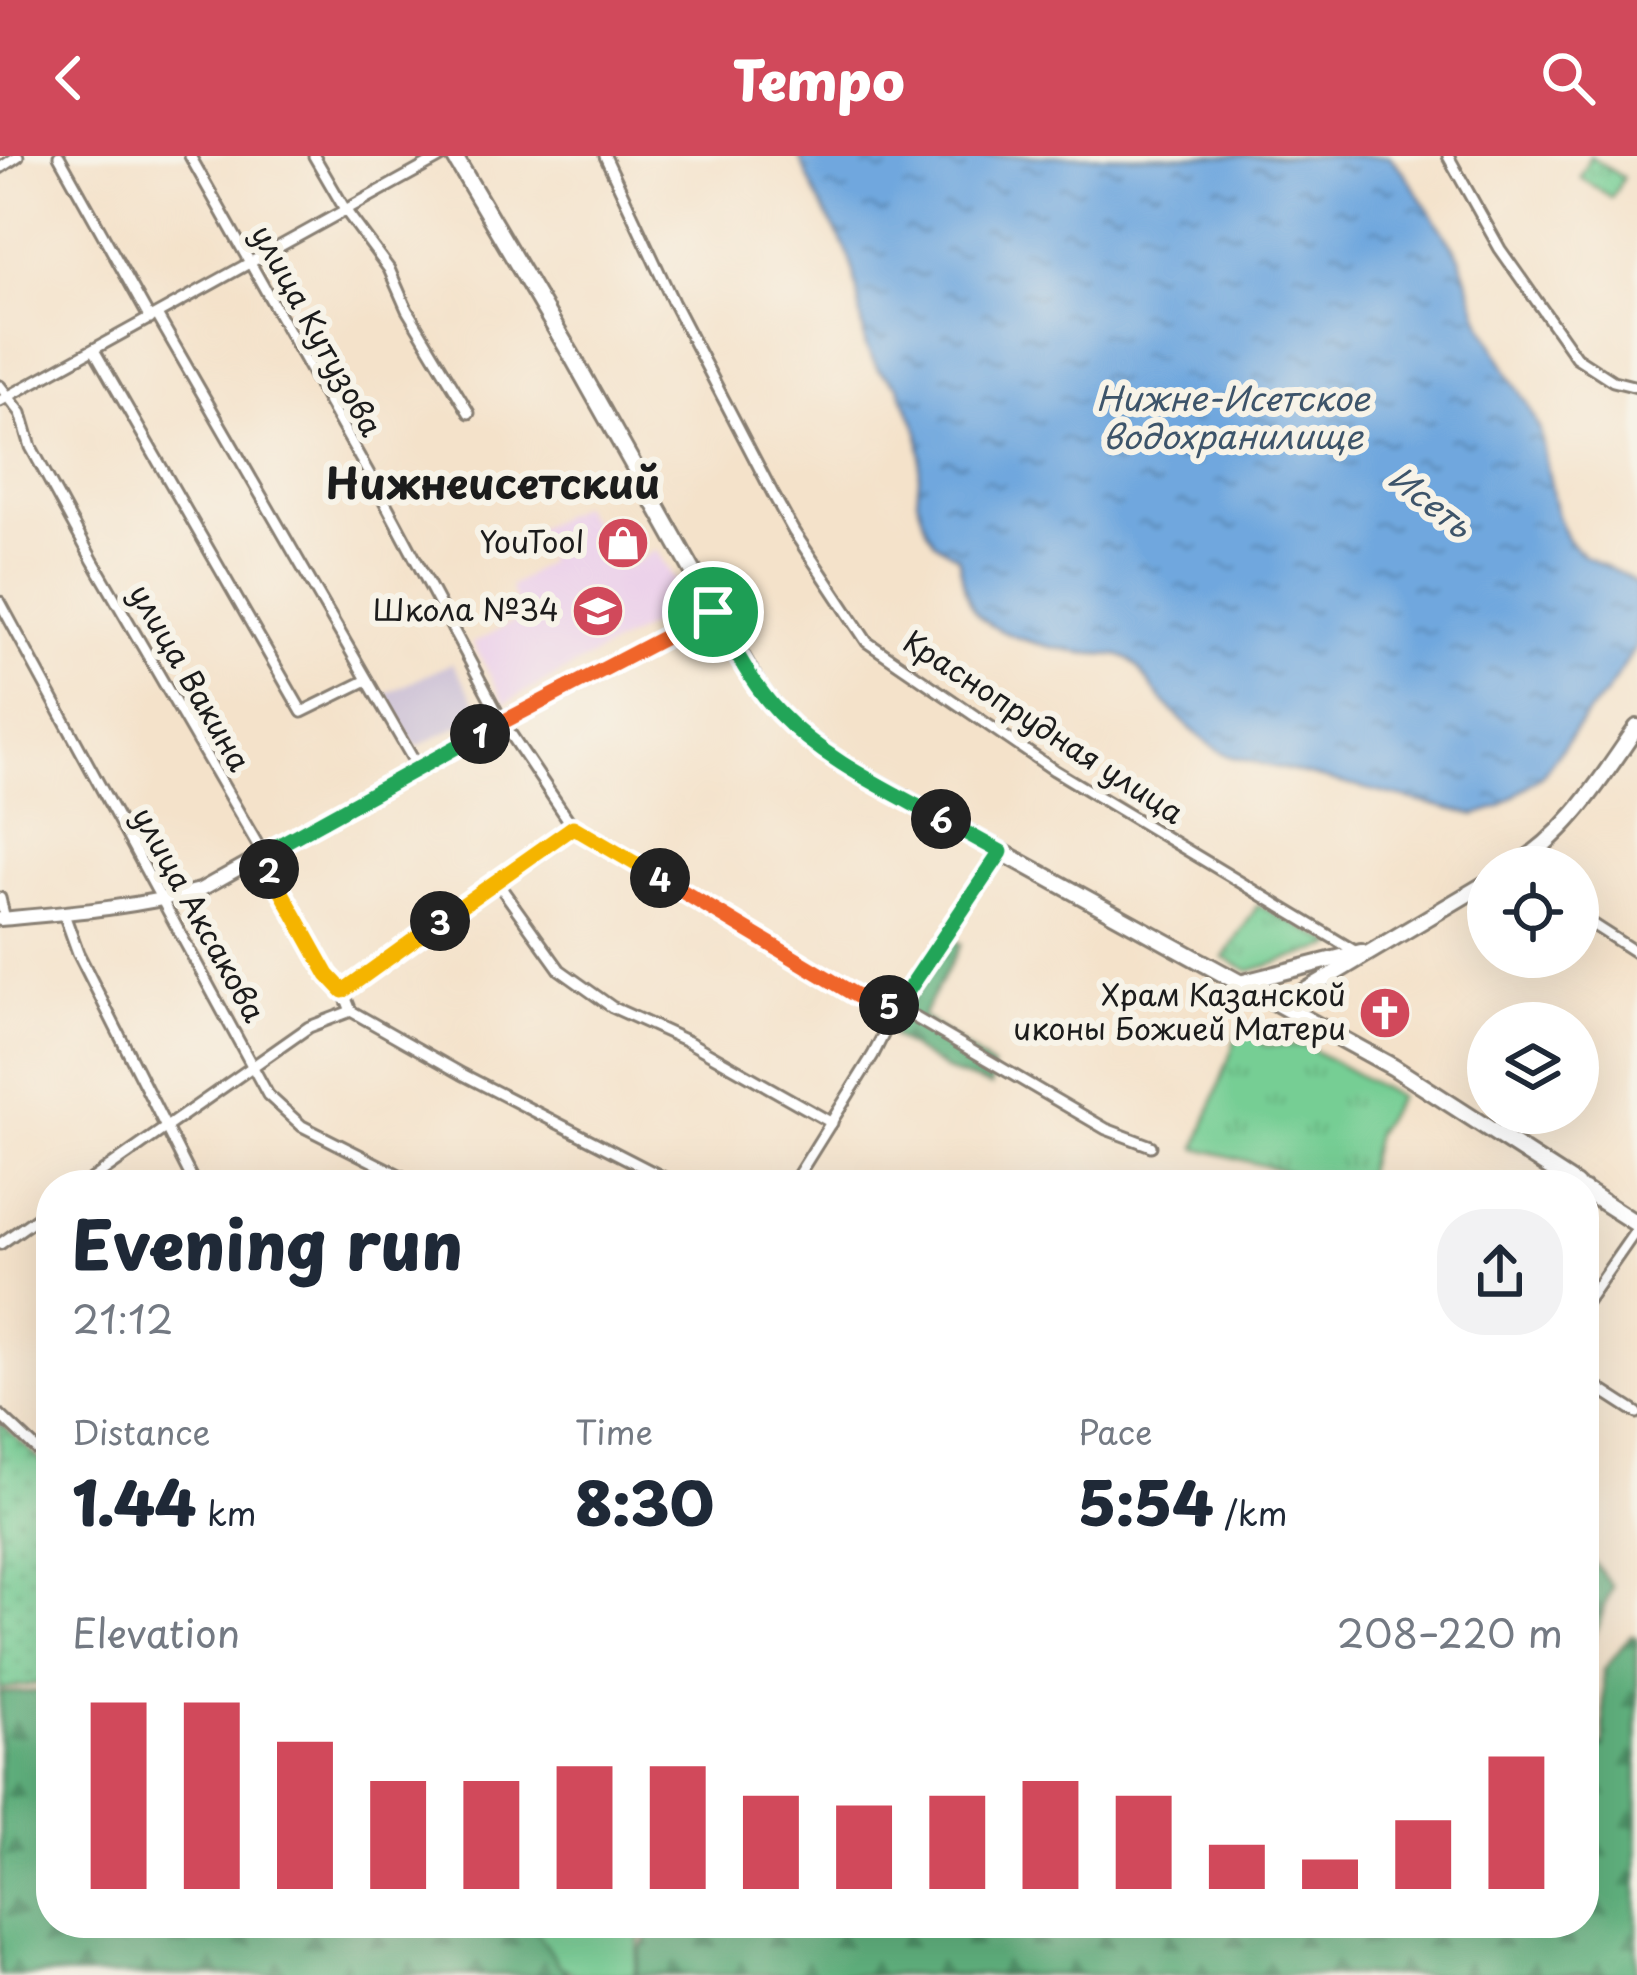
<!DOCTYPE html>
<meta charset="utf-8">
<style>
:root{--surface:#fff;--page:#f2f2f3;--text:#1f2937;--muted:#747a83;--accent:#d1495b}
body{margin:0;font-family:"Playpen Sans",sans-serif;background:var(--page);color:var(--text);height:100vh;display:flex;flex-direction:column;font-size:45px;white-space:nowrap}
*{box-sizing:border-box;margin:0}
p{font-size:39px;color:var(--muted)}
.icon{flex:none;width:66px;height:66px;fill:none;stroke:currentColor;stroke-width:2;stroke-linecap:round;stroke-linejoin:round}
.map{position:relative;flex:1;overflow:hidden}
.details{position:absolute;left:36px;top:1014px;width:1563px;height:768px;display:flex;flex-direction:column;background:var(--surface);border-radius:48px;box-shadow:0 12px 48px #0002}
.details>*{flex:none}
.tools{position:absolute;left:1467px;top:690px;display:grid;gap:24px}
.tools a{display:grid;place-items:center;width:132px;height:132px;border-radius:50%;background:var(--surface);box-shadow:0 12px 48px #0002;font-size:60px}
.pin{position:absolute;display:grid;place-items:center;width:102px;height:102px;color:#fff;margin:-51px;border:6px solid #fff;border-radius:50%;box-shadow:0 3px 12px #0007}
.km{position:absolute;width:60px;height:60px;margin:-30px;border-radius:50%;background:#222;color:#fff;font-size:33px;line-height:60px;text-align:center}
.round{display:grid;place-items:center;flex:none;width:126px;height:126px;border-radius:48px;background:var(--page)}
.headline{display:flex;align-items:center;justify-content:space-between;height:204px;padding:0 36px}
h1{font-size:66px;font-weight:800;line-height:90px}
.stats{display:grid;grid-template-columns:repeat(3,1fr);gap:18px;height:204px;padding:12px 36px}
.stats div{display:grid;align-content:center}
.stats b{font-size:60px;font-weight:800}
.stats small{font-size:33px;font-weight:400}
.stats p{font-size:33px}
.chart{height:336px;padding:24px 36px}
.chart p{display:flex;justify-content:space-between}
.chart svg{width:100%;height:216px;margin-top:12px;stroke:var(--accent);stroke-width:6}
header{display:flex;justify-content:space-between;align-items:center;height:156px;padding:0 36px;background:var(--accent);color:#fff;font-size:54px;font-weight:800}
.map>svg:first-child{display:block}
</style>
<header><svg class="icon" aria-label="back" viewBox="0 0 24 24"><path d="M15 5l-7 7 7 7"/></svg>Tempo<svg class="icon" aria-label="search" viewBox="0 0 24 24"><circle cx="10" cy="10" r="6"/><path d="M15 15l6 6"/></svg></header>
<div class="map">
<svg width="1637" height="1819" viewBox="0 0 1637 1819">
<defs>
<pattern id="grass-tufts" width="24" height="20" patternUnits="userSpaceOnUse" patternTransform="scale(3)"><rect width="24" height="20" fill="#76ce94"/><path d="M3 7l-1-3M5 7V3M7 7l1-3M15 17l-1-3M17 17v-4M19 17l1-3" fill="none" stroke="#66b07f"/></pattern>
<pattern id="forest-firs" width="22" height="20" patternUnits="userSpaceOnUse" patternTransform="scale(3)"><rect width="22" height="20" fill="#60b17e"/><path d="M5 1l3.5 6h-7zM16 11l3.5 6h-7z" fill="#4e8f66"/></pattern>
<pattern id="garden-dots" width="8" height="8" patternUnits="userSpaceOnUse" patternTransform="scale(3)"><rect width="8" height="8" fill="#76ce94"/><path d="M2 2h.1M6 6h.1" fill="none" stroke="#66b07f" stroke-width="1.8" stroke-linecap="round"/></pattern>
<pattern id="water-ripples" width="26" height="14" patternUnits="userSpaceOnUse" patternTransform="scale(3)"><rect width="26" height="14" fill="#6fa7de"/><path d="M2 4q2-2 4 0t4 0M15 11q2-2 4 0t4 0" fill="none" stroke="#5a87b3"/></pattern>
</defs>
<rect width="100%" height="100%" fill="#f7f3e8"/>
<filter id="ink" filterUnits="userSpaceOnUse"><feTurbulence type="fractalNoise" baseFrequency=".00833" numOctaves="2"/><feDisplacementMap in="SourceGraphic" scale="24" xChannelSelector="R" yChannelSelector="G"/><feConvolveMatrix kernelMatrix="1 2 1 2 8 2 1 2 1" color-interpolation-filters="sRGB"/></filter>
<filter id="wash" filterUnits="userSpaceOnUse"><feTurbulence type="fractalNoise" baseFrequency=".004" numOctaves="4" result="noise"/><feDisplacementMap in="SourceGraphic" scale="48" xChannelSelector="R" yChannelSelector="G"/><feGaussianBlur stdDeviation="2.7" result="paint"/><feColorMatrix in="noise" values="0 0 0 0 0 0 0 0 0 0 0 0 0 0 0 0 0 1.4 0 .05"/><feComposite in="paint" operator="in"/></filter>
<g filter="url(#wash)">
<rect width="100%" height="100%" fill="#f4e2ca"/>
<path fill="#ecd1ea" d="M580,350L625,412L656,394L690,448L505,547L473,487L521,462L510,431L548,405L532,375Z"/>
<path fill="#cbbfd5" d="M452,507L483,558L416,591L384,539Z"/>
<g fill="url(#grass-tufts)" stroke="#497558" stroke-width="3">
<path d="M1590,0L1623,22L1611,42L1580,21Z"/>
<path d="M1258,749L1336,789L1250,815L1224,802Z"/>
<path d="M1241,868L1264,889L1305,890L1398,941L1375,978L1363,1029H1322L1288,1016L1197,992Z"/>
</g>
<g fill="url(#forest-firs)" stroke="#3e664d" stroke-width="3">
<path d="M951,782L961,788L922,860L993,912L991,930L950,917L892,880L899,864Z"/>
<path d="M1584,1393L1612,1431C1604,1450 1595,1487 1584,1500Z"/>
<path d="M1631,1479L1637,1482V1819H636L641,1794L653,1767H1584V1581L1604,1592L1603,1515Z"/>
<path d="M51,1535V1767H531L567,1819H0V1537Z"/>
</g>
<path fill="url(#garden-dots)" stroke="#497558" stroke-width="3" d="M0,1266L51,1315V1526L0,1533Z"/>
<path fill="#76ce94" stroke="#497558" stroke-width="3" d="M531,1767H646L641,1776L634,1819H576L559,1810Z"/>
<path fill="url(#water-ripples)" stroke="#46627d" stroke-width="3" d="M799,0H1389L1405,18L1460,101L1479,160L1509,219L1528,248L1540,275L1557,360L1567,383L1584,400L1627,421L1637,429V489L1605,539L1588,557L1543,618L1500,651L1475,659L1229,600C1200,585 1174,558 1153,533C1145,523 1140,510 1130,504C1117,496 1098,499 1084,497C1053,492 992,481 974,454C963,438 963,419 958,401L935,386L927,374L917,343L921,300L919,276L898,230L878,213L866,191L854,116L846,93L817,42Z"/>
</g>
<g filter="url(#ink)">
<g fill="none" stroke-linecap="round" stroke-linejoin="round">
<g stroke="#887f73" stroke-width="15">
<g id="minor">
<path d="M59,0L150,163"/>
<path d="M190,0L387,350L502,565L573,671L857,840L897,851L1106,973L1151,990"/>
<path d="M314,0L346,55L389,113L407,154L469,257"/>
<path d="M605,0L673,146L773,338L794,376L867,486L1054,614L1358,797"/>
<path d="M1448,0L1500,93L1576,201L1613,225L1637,231"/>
<path d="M0,12L18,0"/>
<path d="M157,159L418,612"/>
<path d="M94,194L302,556L367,524"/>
<path d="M0,230L21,257L31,291L93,405L263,698L270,715L328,819L343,835"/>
<path d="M0,245L443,0"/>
<path d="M0,446L268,939L302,970L419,1029"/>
<path d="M497,726L560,814L612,851L687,885L832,967"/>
<path d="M0,742L5,763"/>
<path d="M64,758L78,797L195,1029"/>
<path d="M1578,759L1637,797"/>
<path d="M351,855L462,918L678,1029"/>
<path d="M84,1029L309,871L351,855L343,835L397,794L573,671"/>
<path d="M792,1029L873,899L897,851L1001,696"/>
<path d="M0,1088L51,1052"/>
<path d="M1584,1149L1637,1073"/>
<path d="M1584,1218L1592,1228L1637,1257"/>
<path d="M0,1259L51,1307"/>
</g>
</g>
<g stroke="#887f73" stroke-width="18">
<path id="tertiary" d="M0,763C67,757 134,752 200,734L502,565L713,456"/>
</g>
<g stroke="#887f73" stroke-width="20">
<g id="secondary">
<path d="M1513,711C1568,678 1601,623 1637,571"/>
<path d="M1240,827L1361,796"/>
<path d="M1283,848L1488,726"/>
</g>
</g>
<g stroke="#887f73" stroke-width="21">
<g id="primary">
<path d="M454,0L572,200L758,531L777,555L800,577L847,611L1393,911L1576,1029"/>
<path d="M1584,1034L1637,1068"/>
</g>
</g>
<use href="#minor" stroke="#fff" stroke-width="9"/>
<use href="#tertiary" stroke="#fff" stroke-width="12"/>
<use href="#secondary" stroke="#fff" stroke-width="14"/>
<use href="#primary" stroke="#fff" stroke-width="15"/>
</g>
</g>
<g fill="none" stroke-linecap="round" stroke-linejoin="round" filter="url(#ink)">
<g stroke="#fff" stroke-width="24">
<path id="split-1" d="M480,578L713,456"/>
</g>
<g stroke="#fff" stroke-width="24">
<path id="split-2" d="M269,713L263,698L480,578"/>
</g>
<g stroke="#fff" stroke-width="24">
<path id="split-3" d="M269,713L328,819L343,835L440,765"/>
</g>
<g stroke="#fff" stroke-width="24">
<path id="split-4" d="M440,765L573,671L660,722"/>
</g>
<g stroke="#fff" stroke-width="24">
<path id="split-5" d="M660,722L857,840L889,849"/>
</g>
<g stroke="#fff" stroke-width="24">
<path id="split-6" d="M889,849L897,851L1001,696L941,663"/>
</g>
<g stroke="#fff" stroke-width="24">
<path id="split-7" d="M713,456C733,490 751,528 779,557C824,604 885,632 941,663"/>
</g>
<use href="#split-1" stroke="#f0652b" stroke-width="15"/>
<use href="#split-2" stroke="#22a559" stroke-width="15"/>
<use href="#split-3" stroke="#f5b400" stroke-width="15"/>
<use href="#split-4" stroke="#f5b400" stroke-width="15"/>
<use href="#split-5" stroke="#f0652b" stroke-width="15"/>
<use href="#split-6" stroke="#22a559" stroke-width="15"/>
<use href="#split-7" stroke="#22a559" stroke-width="15"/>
</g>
<defs>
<g id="shop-disc" transform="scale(2.7)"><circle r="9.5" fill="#d1495b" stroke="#f7f3e8"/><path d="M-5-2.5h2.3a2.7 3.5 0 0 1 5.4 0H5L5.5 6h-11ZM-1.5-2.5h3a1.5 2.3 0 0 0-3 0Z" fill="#fff"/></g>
<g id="school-disc" transform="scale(2.7)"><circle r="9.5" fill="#d1495b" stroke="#f7f3e8"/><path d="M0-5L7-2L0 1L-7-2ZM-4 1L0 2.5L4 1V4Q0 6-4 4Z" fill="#fff"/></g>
<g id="church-disc" transform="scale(2.7)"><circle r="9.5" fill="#d1495b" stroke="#f7f3e8"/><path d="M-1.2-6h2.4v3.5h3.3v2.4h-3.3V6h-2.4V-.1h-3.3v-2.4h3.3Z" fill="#fff"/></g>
</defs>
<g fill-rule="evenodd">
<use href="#shop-disc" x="623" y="387"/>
<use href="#school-disc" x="598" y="455"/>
<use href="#church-disc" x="1385" y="857"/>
</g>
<g text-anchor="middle" stroke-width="12" stroke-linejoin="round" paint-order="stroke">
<g font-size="30" fill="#1c1c1c" stroke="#f7f3e8">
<text transform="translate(316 175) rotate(61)" y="10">улица Кутузова</text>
<text transform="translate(189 522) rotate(60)" y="10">улица Вакина</text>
<text transform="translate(1043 572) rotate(33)" y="10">Краснопрудная улица</text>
<text transform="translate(198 759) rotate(61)" y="10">улица Аксакова</text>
</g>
<g font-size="30" fill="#1c1c1c" stroke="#f7f3e8" text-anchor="end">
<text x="584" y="397">YouTool</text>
<text x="559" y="465">Школа №34</text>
<text x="1346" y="850">Храм Казанской<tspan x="1346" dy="34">иконы Божией Матери</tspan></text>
</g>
<g font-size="33" font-style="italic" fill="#3d546a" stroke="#f7f3e8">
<text x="1233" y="255">Нижне-Исетское<tspan x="1233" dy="38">водохранилище</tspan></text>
<text transform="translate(1430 346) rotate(38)" y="12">Исеть</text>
</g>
<g font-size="42" font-weight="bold" fill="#1c1c1c" stroke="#f7f3e8">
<text x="493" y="343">Нижнеисетский</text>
</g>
</g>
</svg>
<div class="tools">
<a><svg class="icon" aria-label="locate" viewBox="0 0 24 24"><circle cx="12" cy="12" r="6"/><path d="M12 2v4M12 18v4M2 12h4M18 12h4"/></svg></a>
<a><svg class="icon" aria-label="layers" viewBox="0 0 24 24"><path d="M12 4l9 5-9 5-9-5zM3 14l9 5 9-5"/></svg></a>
</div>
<div class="pin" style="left:713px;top:456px;background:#1e9e55"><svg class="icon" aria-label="arrive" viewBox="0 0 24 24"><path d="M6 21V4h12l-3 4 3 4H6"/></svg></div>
<b class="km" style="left:480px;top:578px">1</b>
<b class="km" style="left:269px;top:713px">2</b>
<b class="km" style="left:440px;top:765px">3</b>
<b class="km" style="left:660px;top:722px">4</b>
<b class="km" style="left:889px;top:849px">5</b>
<b class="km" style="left:941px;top:663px">6</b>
<section class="details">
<div class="headline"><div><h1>Evening run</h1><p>21:12</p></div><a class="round"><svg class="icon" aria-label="share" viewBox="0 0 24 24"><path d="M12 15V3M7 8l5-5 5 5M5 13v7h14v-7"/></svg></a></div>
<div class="stats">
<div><p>Distance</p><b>1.44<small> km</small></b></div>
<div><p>Time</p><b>8:30</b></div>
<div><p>Pace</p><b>5:54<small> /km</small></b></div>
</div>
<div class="chart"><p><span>Elevation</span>208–220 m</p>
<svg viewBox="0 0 160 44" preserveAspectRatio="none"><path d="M5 44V6M15 44V6M25 44V14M35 44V22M45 44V22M55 44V19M65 44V19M75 44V25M85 44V27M95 44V25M105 44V22M115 44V25M125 44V35M135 44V38M145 44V30M155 44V17"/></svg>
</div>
</section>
</div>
